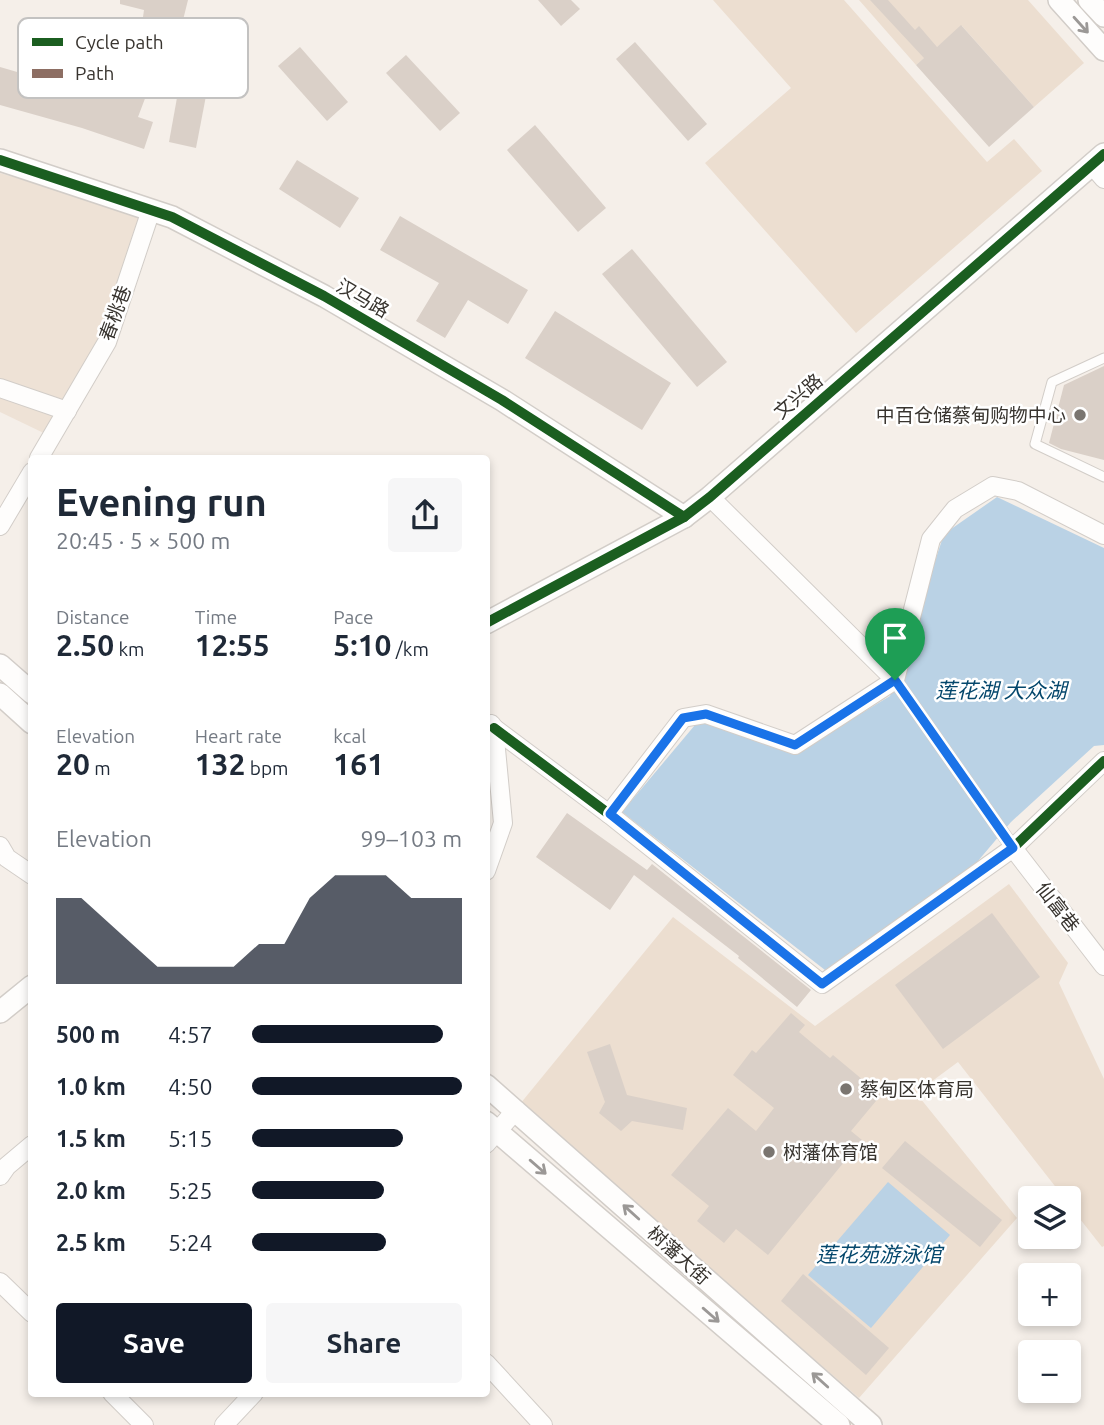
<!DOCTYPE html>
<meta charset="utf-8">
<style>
:root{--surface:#fff;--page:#f6f6f7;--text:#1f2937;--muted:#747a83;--accent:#111827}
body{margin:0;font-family:Ubuntu,"Noto Sans SC",sans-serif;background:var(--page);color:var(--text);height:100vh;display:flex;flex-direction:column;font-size:26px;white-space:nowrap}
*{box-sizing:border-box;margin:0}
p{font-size:23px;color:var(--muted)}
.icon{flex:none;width:38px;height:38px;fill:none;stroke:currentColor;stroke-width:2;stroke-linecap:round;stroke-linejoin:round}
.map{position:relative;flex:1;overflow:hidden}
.drawer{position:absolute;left:28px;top:455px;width:462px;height:942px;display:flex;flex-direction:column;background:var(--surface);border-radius:7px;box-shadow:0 4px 10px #0003}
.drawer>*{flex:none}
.controls{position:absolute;left:1018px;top:1186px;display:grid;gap:14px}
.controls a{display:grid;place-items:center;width:63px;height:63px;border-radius:7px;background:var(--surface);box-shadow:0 4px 10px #0003;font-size:35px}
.pin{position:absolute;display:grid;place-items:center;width:60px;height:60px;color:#fff;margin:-72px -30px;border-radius:50% 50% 50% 0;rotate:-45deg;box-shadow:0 0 7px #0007}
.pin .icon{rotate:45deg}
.round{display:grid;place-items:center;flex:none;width:74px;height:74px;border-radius:7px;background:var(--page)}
.head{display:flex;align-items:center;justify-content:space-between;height:119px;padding:0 28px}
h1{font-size:38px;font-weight:700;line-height:52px}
.stats{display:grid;grid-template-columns:repeat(3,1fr);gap:10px;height:119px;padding:7px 28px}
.stats div{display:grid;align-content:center}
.stats b{font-size:30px;font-weight:700}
.stats small{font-size:19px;font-weight:400}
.stats p{font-size:19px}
.chart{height:196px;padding:14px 28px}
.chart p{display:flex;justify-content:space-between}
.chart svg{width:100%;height:126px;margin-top:7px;fill:var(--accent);opacity:.7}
.primary-button{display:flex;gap:14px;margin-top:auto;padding:14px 28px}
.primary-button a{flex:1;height:80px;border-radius:7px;background:var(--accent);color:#fff;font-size:28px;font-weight:700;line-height:80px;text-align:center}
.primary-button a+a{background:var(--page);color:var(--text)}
ul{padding:0 28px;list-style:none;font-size:23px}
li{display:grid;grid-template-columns:112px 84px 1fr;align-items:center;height:52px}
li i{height:18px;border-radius:9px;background:var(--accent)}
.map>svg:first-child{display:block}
</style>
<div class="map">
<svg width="1104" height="1425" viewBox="0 0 1104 1425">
<rect width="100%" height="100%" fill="#f5efe9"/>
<path fill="#eee2d6" d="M0,173L148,218L107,342L52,437L0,412Z"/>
<g fill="#ecded0">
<path d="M713,0H844L987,162L1014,139L1042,171L856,333L705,163L791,88Z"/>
<path d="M859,0H1028L1084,63L1034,107L962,26L916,65Z"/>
<path d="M1009,884L1068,963L1059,983L1104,1079V1246L1102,1247L1069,1205V1199H1065L958,1062L916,1093L1017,1218L859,1398L520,1104L673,917L815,1026Z"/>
</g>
<g fill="#bad2e5">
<path d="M997,497L1104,548V745L1094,746L1011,822L972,868L825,970L622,812L700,719L799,751L890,696L944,534Z"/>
<path d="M888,1182L950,1235L871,1328L808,1275Z"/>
</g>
<g fill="#dad0c8">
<path d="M120,0H188L183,20L167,17L166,23L143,17L144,10L120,4Z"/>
<path d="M538,0H571L580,9L561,26Z"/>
<path d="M870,0H888L915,30L919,26L937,47L961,25L1034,107L989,147L916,65L924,58Z"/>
<path d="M70,41L155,72L138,117L153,122L144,149L82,128L0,105V67L55,83Z"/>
<path d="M635,42L707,124L688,141L616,59Z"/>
<path d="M300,47L348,102L327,121L278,66Z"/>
<path d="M406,55L460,113L440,131L386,73Z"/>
<path d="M182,70L210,75L196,148L169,142Z"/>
<path d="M535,125L606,208L578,232L507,150Z"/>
<path d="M297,160L359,198L340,228L279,189Z"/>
<path d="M400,216L528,290L508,324L468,300L445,338L416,321L439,283L380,250Z"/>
<path d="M632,249L727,362L697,387L602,274Z"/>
<path d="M555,311L671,383L642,430L525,358Z"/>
<path d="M1104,366V460L1061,449L1049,443L1064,385Z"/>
<path d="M567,813L647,870L652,864L811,990L797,1007L738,958L739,956L634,875L610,910L536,857Z"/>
<path d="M992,913L1040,977L943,1049L895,985Z"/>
<path d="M791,1013L805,1025L799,1032L830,1058L833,1055L881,1095L851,1131L862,1140L768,1255L736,1229L724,1243L697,1221L709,1206L671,1175L728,1108L756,1131L774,1108L733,1075L752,1050L756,1053Z"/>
<path d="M610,1044L627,1095L687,1108L683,1130L632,1121L621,1131L599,1113L605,1102L587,1052Z"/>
<path d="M905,1141L1002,1220L980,1247L882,1168Z"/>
<path d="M803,1274L889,1348L866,1375L781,1301Z"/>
</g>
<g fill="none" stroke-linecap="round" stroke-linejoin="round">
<g stroke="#d2cdc8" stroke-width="11">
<path id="service" d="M1104,358L1052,382L1035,444L1104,477"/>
</g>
<g stroke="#d2cdc8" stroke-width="15">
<path id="pedestrian" d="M895,680L1013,848"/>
</g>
<g stroke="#d2cdc8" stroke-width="20">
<g id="minor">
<path d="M1092,165L1104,179"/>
<path d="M0,388L67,411"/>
<path d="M39,458L107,342L151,210"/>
<path d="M710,497L895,680"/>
<path d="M0,526L32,472"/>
<path d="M494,728L609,814L822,984L1013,848L1104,761"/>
<path d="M609,814L683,718L706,714L795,745L895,680L931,539L955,509L993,486L1018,491L1104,535"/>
<path d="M0,846L7,858L32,875"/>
<path d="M1013,848L1104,966"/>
<path d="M486,871L503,823L494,728L491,724"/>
<path d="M486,1144L516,1110"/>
<path d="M0,1176L7,1166L32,1145"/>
<path d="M0,1282L32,1313"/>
<path d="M486,1363L543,1425"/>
<path d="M112,1393L144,1425"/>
<path d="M224,1425L254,1393"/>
</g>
</g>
<g stroke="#d2cdc8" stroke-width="24">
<g id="tertiary">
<path d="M1059,0L1104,50"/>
<path d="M1089,0L1104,16"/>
<path d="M0,160L172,217L324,296L502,400L684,517"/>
<path d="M486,623L684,517L710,497L1104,154"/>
<path d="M0,665L32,693"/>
<path d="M0,694L32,723"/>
<path d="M0,1012L32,986"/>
<path d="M486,1085L871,1425"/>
<path d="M486,1122L839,1425"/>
</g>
</g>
<use href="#service" stroke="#fefdfc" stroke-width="9"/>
<use href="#pedestrian" stroke="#fefdfc" stroke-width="12"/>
<use href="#minor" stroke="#fefdfc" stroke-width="18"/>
<use href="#tertiary" stroke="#fefdfc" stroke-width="21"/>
<path stroke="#8d6e63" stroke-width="9" stroke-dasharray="18 9" stroke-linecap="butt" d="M895,680L1013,848"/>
<g stroke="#fff" stroke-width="15">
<g id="cycleway">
<path d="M0,160L172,217L324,296L502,400L684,517"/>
<path d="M486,623L684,517L710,497L1104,154"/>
<path d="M494,728L609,814L822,984L1013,848L1104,761"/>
</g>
</g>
<use href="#cycleway" stroke="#1b5e20" stroke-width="10"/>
</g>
<defs><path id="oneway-shaft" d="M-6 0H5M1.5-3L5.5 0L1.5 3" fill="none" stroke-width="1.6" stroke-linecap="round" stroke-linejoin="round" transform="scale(1.75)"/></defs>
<g stroke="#9b9896">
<use href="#oneway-shaft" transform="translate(1081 25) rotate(48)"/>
<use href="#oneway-shaft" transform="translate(538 1167) rotate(41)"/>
<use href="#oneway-shaft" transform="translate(631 1212) rotate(-138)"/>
<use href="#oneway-shaft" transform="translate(711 1315) rotate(41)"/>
<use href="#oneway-shaft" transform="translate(820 1380) rotate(-138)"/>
</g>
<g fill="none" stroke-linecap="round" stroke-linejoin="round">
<g stroke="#fff" stroke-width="14">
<path id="route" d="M895,680L1013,848L822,984L610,814L683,718L706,714L795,745Z"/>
</g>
<use href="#route" stroke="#1a73e8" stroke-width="9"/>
</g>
<g fill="#7a7570" stroke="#fff" stroke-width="2.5">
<circle cx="1080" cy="415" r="7"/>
<circle cx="846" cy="1089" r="7"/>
<circle cx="769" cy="1152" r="7"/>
</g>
<g text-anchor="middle" stroke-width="5" stroke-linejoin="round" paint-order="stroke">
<g font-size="19" fill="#38342f" stroke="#fff">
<text transform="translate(363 298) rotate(30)" y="7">汉马路</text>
<text transform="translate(115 313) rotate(-70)" y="7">春桃巷</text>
<text transform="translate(798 396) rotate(-41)" y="7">文兴路</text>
<text transform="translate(1058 907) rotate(52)" y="7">仙富巷</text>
<text transform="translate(679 1255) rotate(42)" y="7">树藩大街</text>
</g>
<g font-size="19" fill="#38342f" stroke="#fff" text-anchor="start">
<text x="1066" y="422" text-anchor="end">中百仓储蔡甸购物中心</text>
<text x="860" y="1096">蔡甸区体育局</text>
<text x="783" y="1159">树藩体育馆</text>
</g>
<g font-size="21" font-style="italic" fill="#04476c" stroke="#fff">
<text x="1001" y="698">莲花湖 大众湖</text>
<text x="879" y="1262">莲花苑游泳馆</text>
</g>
</g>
<rect x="18" y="18" width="230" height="80" rx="10" fill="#fff" stroke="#c3c2c1" stroke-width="2"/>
<rect x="32" y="38" width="31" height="8" fill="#1b5e20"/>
<rect x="32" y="69" width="31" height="9" fill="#8d6e63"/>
<g font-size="19" fill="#38342f">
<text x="75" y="49">Cycle path</text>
<text x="75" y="80">Path</text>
</g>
</svg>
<div class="controls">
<a><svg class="icon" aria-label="layers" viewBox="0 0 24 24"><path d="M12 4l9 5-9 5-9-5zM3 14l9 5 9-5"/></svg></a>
<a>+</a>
<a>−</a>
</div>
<div class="pin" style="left:895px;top:680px;background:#1e9e55"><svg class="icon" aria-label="arrive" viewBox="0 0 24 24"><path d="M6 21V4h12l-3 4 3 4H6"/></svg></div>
<section class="drawer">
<div class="head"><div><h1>Evening run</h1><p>20:45 · 5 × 500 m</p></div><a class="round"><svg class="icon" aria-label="share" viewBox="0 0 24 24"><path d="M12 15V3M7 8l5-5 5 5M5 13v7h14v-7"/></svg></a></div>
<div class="stats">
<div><p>Distance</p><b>2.50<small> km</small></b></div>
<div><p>Time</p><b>12:55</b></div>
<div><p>Pace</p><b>5:10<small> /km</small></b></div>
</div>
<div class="stats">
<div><p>Elevation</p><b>20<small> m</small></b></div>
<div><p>Heart rate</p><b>132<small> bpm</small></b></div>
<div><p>kcal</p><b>161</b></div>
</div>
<div class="chart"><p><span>Elevation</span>99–103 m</p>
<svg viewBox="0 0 160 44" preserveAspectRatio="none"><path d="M0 44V14L10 14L20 22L30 30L40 38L50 38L60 38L70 38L80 30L90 30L100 14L110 6L120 6L130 6L140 14L150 14L160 14V44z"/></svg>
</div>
<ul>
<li><b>500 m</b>4:57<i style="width:91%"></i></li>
<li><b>1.0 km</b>4:50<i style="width:100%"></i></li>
<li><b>1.5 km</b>5:15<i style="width:72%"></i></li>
<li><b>2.0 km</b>5:25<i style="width:63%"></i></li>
<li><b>2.5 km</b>5:24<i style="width:64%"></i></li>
</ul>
<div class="primary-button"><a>Save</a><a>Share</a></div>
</section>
</div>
